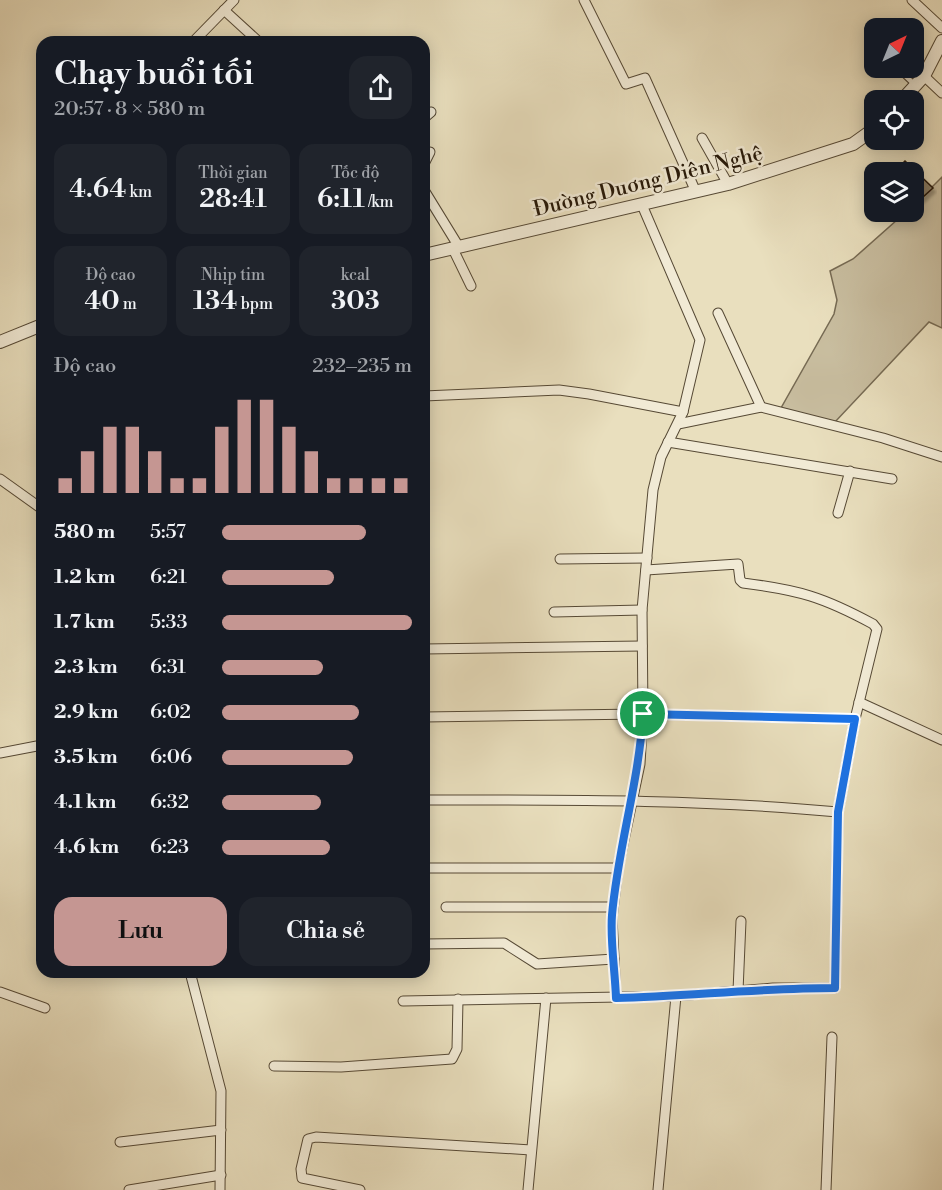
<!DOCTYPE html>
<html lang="vi">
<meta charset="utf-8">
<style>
:root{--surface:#171b24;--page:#20242c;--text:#f1f3f6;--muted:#9ea1a6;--accent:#c59692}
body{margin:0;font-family:"Libre Bodoni",serif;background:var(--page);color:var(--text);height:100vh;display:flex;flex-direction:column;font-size:22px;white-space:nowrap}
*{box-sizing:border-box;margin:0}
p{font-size:20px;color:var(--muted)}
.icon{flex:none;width:33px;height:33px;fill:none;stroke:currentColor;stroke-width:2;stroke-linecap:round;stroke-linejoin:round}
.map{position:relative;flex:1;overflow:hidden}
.panel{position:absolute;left:36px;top:36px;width:394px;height:942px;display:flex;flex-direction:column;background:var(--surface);border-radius:18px;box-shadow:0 3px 15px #0003}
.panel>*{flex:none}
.needle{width:39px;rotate:43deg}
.fabs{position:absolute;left:864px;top:18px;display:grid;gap:12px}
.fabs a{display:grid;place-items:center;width:60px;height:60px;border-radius:12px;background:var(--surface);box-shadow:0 3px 15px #0003;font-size:30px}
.pin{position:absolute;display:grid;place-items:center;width:51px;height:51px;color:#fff;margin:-26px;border:3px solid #fff;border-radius:50%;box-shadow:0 2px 6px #0007}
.round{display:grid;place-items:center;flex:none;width:63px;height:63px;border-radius:18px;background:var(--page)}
.summary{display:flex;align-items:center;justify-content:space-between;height:102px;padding:0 18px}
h1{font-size:33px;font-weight:600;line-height:45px}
.metrics{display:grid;grid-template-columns:repeat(3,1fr);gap:9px;height:102px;padding:6px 18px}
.metrics div{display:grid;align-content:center;border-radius:15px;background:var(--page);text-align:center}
.metrics b{font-size:26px;font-weight:600}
.metrics small{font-size:16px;font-weight:400}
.metrics p{font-size:16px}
.chart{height:168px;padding:12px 18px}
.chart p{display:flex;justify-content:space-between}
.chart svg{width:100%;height:108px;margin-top:6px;stroke:var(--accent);stroke-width:6}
.primary-button{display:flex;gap:12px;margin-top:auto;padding:12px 18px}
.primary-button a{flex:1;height:69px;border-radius:18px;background:var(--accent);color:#111;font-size:24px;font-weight:600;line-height:69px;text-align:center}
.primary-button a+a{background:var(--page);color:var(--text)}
ul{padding:0 18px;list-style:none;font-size:20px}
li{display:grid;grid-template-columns:96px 72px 1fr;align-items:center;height:45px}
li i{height:15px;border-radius:8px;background:var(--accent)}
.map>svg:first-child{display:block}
</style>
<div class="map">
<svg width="942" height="1190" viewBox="0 0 942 1190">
<defs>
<filter id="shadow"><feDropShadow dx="2.5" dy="4" stdDeviation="1.5" flood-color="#0004"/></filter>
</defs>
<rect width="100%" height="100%" fill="#e9dfbe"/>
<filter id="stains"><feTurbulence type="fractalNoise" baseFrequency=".00333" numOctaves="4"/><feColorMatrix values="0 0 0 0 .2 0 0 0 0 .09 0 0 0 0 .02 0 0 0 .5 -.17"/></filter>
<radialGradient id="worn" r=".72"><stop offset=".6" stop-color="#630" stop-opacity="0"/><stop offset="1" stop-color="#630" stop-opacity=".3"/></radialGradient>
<path fill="#c8bd9f" stroke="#766a53" stroke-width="1.5" d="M942,177V328L929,322L835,422L781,408L834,314L837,300L830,271L853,259L906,212H914V205Z"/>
<path fill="#8b7f66" stroke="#251707" stroke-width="1.5" filter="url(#shadow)" d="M905,161L933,188L914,205V172H894Z"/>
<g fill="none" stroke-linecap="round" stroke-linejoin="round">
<g stroke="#564935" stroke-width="7">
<path id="service" d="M897,68L914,84"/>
</g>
<g stroke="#564935" stroke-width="11">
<g id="minor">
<path d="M584,0L626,84L645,78L696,192"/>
<path d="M912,0L942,28"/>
<path d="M224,10L259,42"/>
<path d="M193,42L234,0"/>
<path d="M924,76L942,93"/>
<path d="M424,118L431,112"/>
<path d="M702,138L728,184"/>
<path d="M424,164L430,152"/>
<path d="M424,190L459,247"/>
<path d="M453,249L471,286"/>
<path d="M718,313L761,407"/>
<path d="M424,396L559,390L589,394L683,412"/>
<path d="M678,424L761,407L883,438L942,457"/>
<path d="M668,442L892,479"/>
<path d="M0,479L42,509"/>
<path d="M838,513L850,471"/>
<path d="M560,559L647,558"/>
<path d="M646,570L738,564L740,580L743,583C799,590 823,597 873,624L877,629L855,719L838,812L835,988H773L676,996"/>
<path d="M554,612L642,610"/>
<path d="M424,649L642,646"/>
<path d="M859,702L942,740"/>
<path d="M424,717L643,714L855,719"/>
<path d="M0,753L42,745"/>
<path d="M424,800C563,800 700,799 838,812"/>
<path d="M424,868H618"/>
<path d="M446,907H613"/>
<path d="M424,944L504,943L537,964L614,959"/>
<path d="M190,972L221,1091L220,1190"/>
<path d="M738,991L741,921"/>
<path d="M0,992L45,1008"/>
<path d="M616,998L612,918L618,868L640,764L643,714L642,610L653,490L661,457L683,412L700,340L642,205"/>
<path d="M403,1001L676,996L658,1190"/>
<path d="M274,1066L341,1067L452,1059L457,1049L458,999"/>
<path d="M120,1142L221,1130"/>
<path d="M129,1190L221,1175"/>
<path d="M360,1190L302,1178L301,1169L308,1139L316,1137L531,1150"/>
<path d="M528,1190L546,998"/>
<path d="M826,1190L832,1037"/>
</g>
</g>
<g stroke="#564935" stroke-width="14">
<g id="tertiary">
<path d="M902,100L924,76L942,41"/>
<path d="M424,255L728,184L853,144L874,129"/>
<path d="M0,342L42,325"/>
</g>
</g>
<use href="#service" stroke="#f1ead5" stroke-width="4.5"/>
<use href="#minor" stroke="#f1ead5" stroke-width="9"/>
<use href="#tertiary" stroke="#f1ead5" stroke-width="12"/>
</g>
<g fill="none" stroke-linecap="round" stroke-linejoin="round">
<g stroke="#fff" stroke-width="12">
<path id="route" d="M643,714L855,719L838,812L835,988C762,988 689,996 616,998C615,970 610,941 612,915C618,847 639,782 643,714Z"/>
</g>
<use href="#route" stroke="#1a73e8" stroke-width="8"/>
</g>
<g text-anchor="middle" stroke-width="5" stroke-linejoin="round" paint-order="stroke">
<g font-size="21" fill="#251707" stroke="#f1ead5">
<text transform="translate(648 181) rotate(-14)" y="7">Đường Duơng Diên Nghệ</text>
</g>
</g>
<rect width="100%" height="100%" filter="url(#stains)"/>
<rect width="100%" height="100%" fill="url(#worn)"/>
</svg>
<div class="fabs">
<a><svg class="needle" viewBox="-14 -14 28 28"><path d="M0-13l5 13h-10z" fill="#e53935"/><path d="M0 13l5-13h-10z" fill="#9ea1a6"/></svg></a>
<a><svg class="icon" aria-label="locate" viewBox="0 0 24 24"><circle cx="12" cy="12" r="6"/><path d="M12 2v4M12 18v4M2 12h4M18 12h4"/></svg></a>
<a><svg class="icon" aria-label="layers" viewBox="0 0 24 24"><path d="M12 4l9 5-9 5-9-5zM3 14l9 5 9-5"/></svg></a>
</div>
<div class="pin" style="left:643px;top:714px;background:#1e9e55"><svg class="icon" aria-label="arrive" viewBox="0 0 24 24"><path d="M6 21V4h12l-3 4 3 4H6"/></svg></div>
<section class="panel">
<div class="summary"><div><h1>Chạy buổi tối</h1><p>20:57 · 8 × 580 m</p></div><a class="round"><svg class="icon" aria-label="share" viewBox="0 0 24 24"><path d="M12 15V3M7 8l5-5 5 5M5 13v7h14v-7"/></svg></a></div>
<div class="metrics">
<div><b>4.64<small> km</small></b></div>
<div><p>Thời gian</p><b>28:41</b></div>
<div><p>Tốc độ</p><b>6:11<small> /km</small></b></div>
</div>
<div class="metrics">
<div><p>Độ cao</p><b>40<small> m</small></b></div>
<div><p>Nhịp tim</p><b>134<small> bpm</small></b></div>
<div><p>kcal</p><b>303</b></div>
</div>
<div class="chart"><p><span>Độ cao</span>232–235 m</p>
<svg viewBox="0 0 160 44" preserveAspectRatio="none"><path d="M5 44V38M15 44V27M25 44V17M35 44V17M45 44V27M55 44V38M65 44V38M75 44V17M85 44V6M95 44V6M105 44V17M115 44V27M125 44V38M135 44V38M145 44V38M155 44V38"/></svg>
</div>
<ul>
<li><b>580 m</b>5:57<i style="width:76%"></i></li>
<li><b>1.2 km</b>6:21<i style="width:59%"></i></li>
<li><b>1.7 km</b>5:33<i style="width:100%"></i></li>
<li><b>2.3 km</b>6:31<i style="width:53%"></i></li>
<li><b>2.9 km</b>6:02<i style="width:72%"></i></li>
<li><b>3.5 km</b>6:06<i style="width:69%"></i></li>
<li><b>4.1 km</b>6:32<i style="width:52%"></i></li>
<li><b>4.6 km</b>6:23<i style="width:57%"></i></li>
</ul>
<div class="primary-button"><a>Lưu</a><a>Chia sẻ</a></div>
</section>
</div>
